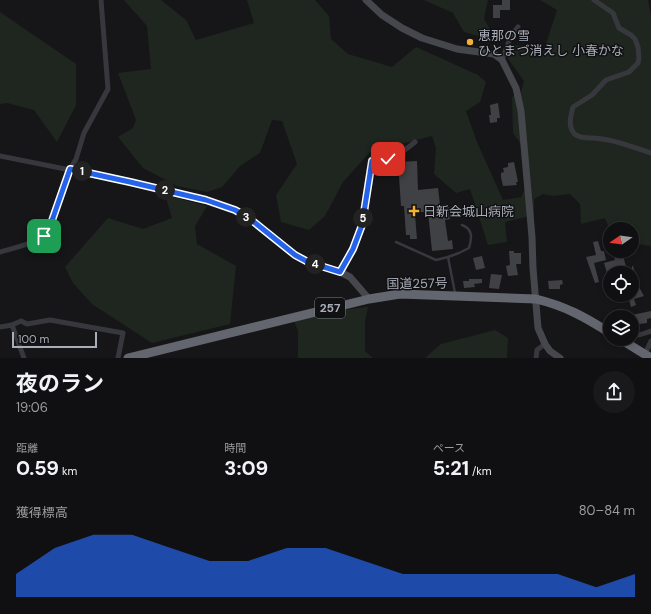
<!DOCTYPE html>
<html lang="ja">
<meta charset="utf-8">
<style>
:root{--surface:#101012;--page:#19191b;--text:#f1f3f6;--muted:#9c9d9f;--line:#303032;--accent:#2563eb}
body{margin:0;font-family:"DM Sans","Noto Sans JP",sans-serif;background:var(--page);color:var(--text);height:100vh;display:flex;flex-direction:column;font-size:15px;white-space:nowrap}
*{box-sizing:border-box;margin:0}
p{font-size:13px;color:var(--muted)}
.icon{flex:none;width:22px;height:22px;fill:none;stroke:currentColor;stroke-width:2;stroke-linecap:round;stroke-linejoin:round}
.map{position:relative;height:358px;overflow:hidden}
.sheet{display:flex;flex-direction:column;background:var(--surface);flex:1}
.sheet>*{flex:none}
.needle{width:26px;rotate:257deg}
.fabs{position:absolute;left:603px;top:222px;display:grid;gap:8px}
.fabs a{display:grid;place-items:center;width:36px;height:36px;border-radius:50%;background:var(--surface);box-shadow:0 2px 6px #0003,0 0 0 1px var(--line);font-size:20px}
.scale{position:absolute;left:12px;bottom:10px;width:85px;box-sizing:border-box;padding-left:4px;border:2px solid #a8adb8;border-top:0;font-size:11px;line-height:14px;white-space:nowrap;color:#a8adb8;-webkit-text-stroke:3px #111113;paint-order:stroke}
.pin{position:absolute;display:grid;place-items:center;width:34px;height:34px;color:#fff;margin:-17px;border-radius:8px;box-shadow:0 2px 6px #0006}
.km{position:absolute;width:20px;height:20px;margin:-10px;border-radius:50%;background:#222;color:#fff;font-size:11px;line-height:20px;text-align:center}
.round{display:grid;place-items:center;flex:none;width:42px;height:42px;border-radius:21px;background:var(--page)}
.overview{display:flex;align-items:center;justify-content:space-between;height:68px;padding:0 16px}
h1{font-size:22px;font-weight:700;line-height:30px}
.figures{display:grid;grid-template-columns:repeat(3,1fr);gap:6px;height:68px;padding:4px 16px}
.figures div{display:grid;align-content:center}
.figures b{font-size:20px;font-weight:700}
.figures small{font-size:11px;font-weight:400}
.figures p{font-size:11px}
.chart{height:112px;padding:8px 16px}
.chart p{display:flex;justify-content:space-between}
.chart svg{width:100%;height:72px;margin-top:4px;fill:var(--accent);opacity:.7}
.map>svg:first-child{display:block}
</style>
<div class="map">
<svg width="651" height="358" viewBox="0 0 651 358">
<rect width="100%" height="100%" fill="#161618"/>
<g fill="#1e261f">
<path d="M124,0H161L186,20L196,40L254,23L247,0H315L329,16L331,39L348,54L392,67L416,47L478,75L486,82L480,102L466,111L477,142L503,200L521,197L530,180L527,153L513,133L512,97L521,92L524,81L508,59L513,44L543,53L557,10L540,0H648L651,17V246L632,243V229H610V231L605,218L581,224L580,204L570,194L553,196L543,194L534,199V215L505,222L507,242L488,245L470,189L456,193L434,174L436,148L432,136L370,152L343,182L325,216L309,230L281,222L276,195L297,164L282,121L272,120L260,153L240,166L222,187L207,192L177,186L143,168L118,137L133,128L136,120L118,73L151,69L147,26Z"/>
<path d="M424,0H488L484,19L494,36L492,40L464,32L453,13Z"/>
<path d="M0,12L76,64V105L57,142L34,110L7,103L0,104Z"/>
<path d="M165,195L207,206L195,226L197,244L236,266L230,324L152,343L92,304L73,283L65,267L108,218L143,229L172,218Z"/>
<path d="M368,307L365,322V351L373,358H298V331L294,321L333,311Z"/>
<path d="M495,330L508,338L507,358H425L441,344Z"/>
</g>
<g fill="#404145">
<path d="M502,0H510V10H500V18H493V5H502Z"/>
<path d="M498,103L500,118H497V122L490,123L489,115H491L490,105Z"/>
<path d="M417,161L418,190L438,188L440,205L449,204L450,219L445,220L448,241L452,240L453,249L432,251L428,212H417V215H415L417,239H410V235H406L404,206H401L398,162Z"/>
<path d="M514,162L518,182H516L517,185L503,186L501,177V173L504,172L503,168L508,167V163Z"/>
<path d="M598,241L601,251H604L606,260L594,263L599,282L595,283L586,257L596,255L593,242Z"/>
<path d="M509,251H514V253H521V264H516L518,275L508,276L506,266L510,265Z"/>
<path d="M613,251H622L627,271L621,273H607L604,263L615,260Z"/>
<path d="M482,256L485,268L476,270L473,258Z"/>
<path d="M632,266H633L639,287L644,296L634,299L636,305L631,307L628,295H632Z"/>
<path d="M491,274L502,275L499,289L489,288Z"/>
<path d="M469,279H482V283L474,284L475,287L464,288L463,281H469Z"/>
<path d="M562,280L563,284L560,285V289H549L548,281Z"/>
<path d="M651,311V318L647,319V323L632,325V315Z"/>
</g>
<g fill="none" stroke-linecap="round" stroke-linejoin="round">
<g stroke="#37383d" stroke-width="2.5">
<path d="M396,242L436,260L448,257L455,293"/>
<path d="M448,257L459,253L469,248C472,238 473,229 462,225"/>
</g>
<g stroke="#37383d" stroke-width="5">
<path d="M594,0L613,13L619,28L631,35L635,39L638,47L639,58L638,63L629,72L606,80L592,95L573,107C571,115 568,125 573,132C577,138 586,138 593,138C613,139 632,147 651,153"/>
<path d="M502,60L511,36L518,27"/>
<path d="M0,156L130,182L206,200L235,210L249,218L295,255L308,262L340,272L353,249L362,225L372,161C391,159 401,154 415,142"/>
<path d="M0,252C14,248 38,243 48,232L70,169L76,159L84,133L108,89L101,0"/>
<path d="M12,325L21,321L27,324L50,320L123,333L118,358"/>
<path d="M0,327L12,325L24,358"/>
<path d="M632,334L639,335L651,331"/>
<path d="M645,354L651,341"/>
<path d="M536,358L537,350L545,344"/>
</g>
<g stroke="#45474d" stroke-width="7">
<path d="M366,0L382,15L402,28L422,38L457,49L494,54L502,60L516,88L521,111L532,237L533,268L538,328L545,344L550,351L560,358"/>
<path d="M340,272L350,277L369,299"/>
</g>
<g stroke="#63666e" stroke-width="9">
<path d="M620,339L651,358"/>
<path d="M128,358L369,299L400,294L536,299C565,306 585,317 610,333"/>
</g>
</g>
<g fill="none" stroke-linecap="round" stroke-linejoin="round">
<g stroke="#fff" stroke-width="8">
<path id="route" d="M44,236L48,232L70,169L130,182L206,200L235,210L249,218L295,255L308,262L340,272L353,249L362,225L372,161L388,159"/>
</g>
<use href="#route" stroke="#2563eb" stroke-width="5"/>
</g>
<g fill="#f2b134" stroke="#111113" stroke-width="1.5">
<circle cx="470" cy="42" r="4"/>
<path d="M412 205h4v4h4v4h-4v4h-4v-4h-4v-4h4z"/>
</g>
<g text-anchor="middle" stroke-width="3" stroke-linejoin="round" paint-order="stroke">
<rect fill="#111113" stroke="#7b7e86" stroke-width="1" x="315" y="298" width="30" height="20" rx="3"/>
<g font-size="12" font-weight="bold" fill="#a8adb8">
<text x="330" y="312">257</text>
</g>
<g font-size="13" fill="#a8adb8" stroke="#111113" text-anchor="start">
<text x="478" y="40">恵那の雪<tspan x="478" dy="15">ひとまづ消えし 小春かな</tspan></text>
<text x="423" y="216">日新会城山病院</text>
</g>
<g font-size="13" fill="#a8adb8" stroke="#111113">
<text transform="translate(417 283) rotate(-1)" y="5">国道257号</text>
</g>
</g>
</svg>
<div class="fabs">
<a><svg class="needle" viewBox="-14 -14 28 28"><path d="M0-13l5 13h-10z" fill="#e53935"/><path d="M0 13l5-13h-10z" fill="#9c9d9f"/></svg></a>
<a><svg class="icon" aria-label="locate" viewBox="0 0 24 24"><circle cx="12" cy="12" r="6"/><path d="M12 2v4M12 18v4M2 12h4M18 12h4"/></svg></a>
<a><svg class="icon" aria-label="layers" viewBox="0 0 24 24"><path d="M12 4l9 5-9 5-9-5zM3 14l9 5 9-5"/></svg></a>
</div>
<div class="scale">100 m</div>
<div class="pin" style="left:44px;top:236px;background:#1e9e55"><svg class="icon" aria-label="arrive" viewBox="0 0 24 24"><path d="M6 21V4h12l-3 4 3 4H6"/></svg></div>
<div class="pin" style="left:388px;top:159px;background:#d93025"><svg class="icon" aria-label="check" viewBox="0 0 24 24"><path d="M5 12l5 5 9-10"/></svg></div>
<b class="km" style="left:82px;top:171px">1</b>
<b class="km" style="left:165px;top:190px">2</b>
<b class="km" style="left:246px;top:217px">3</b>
<b class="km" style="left:315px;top:264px">4</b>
<b class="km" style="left:363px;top:218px">5</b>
</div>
<section class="sheet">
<div class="overview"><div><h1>夜のラン</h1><p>19:06</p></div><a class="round"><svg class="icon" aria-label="share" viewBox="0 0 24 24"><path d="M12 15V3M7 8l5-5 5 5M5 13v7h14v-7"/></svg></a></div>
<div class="figures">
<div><p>距離</p><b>0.59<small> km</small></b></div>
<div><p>時間</p><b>3:09</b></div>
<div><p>ペース</p><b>5:21<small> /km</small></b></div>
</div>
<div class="chart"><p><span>獲得標高</span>80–84 m</p>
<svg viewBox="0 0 160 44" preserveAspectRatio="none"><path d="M0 44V30L10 14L20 6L30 6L40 14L50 22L60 22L70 14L80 14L90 22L100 30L110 30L120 30L130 30L140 30L150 38L160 30V44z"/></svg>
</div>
</section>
